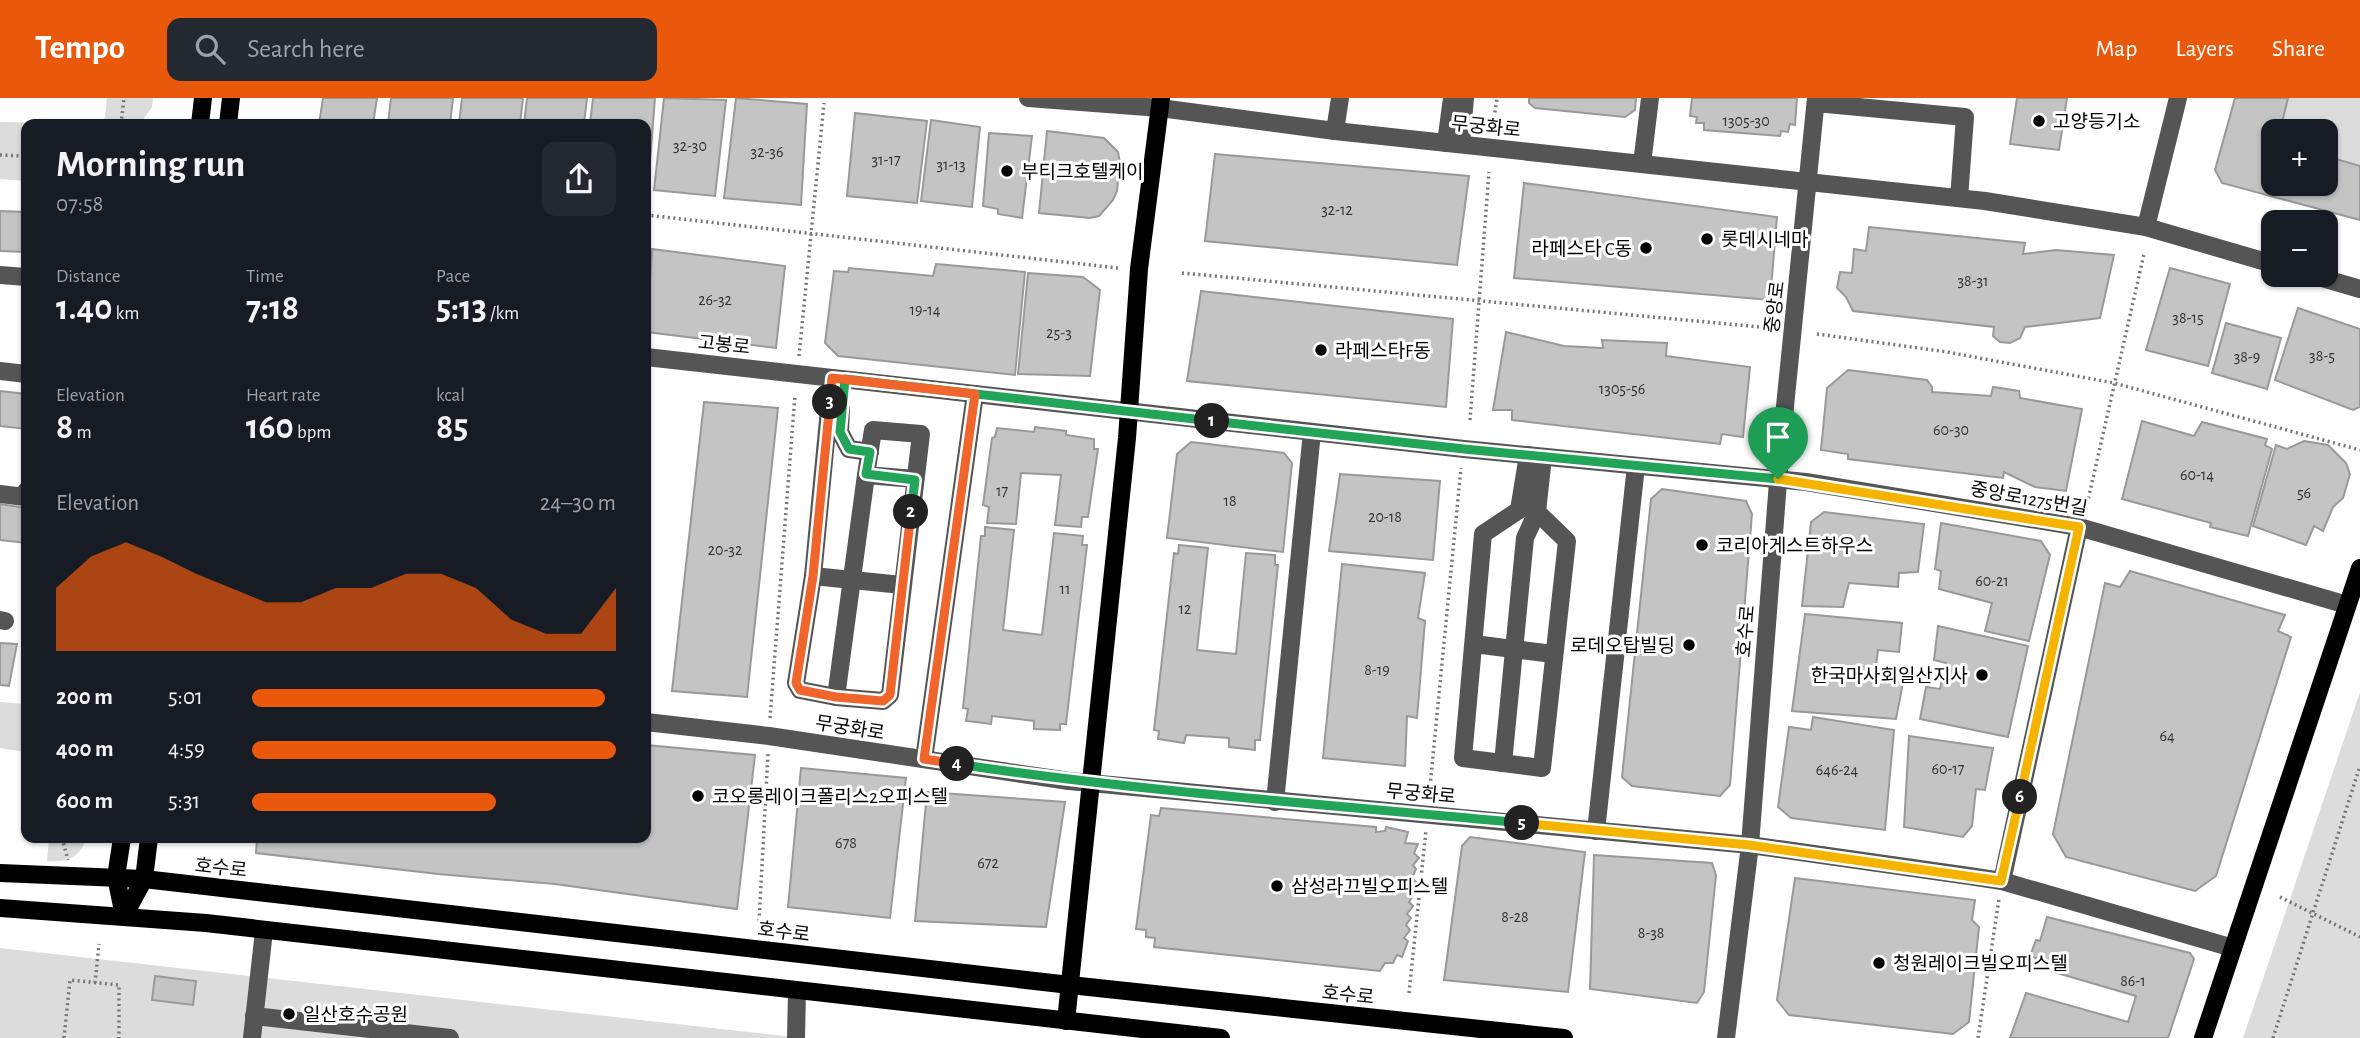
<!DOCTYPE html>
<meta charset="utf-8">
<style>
:root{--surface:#171b24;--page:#242831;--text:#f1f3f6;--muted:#9ea1a6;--accent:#ea580c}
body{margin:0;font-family:"Alegreya Sans","Noto Sans KR",sans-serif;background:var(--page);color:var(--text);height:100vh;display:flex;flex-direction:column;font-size:26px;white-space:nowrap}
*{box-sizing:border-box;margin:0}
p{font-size:23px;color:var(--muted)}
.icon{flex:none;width:38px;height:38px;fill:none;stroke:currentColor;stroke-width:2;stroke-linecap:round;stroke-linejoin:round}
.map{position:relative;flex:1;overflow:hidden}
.details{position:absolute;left:21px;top:21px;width:630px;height:724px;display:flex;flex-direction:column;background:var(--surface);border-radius:14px;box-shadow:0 2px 5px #0004}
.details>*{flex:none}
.buttons{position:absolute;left:2261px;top:21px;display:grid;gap:14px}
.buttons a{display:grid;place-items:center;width:77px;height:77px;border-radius:14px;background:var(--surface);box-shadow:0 2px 5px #0004;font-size:35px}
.pin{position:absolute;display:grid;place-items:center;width:60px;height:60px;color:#fff;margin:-72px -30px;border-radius:50% 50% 50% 0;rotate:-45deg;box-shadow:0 0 7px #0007}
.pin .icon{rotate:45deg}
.km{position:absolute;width:35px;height:35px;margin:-18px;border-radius:50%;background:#222;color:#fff;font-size:19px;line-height:35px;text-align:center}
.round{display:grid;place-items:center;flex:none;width:74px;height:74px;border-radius:14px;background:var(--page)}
.summary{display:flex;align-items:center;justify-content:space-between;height:119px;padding:0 35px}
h1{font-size:38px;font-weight:600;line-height:52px}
.stats{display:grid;grid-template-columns:repeat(3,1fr);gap:10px;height:119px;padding:7px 35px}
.stats div{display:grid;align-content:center}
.stats b{font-size:35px;font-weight:600}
.stats small{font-size:19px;font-weight:400}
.stats p{font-size:19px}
.chart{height:196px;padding:14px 35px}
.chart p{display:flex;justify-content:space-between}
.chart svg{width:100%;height:126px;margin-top:7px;fill:var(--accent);opacity:.7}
ul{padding:0 35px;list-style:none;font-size:23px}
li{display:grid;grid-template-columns:112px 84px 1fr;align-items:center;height:52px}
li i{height:18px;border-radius:9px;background:var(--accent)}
header{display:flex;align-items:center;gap:42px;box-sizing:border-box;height:98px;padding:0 35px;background:var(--accent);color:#fff}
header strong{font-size:33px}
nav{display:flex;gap:38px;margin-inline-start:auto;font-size:24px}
.search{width:490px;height:63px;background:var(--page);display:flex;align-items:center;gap:18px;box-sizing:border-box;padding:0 24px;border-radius:14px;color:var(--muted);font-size:26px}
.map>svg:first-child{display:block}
</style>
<header>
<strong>Tempo</strong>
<div class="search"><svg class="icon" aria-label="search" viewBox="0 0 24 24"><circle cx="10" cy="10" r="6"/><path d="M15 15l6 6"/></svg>Search here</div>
<nav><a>Map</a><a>Layers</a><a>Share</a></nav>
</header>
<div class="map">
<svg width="2360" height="940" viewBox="0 0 2360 940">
<rect width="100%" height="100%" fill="#fff"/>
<g fill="#dcdcdc">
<path d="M107,0H153L152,9L140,26H104Z"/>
<path d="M2288,0H2360V68L2326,58V33H2280Z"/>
<path d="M0,24L103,26H26V83L0,81Z"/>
<path d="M2360,594V940H2243Z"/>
<path d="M0,604L26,606V654L0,650Z"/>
<path d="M49,740H86C81,759 66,765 47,763Z"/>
<path d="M0,850L801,940H0Z"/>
</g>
<g fill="#c4c4c4" stroke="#999" stroke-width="2">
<path d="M323,0H377L373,26H319Z"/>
<path d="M391,0H453L450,26H388Z"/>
<path d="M462,0H523L520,26H459Z"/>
<path d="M527,0H587L584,26H524Z"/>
<path d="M593,0H655L648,89L646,88V26H590Z"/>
<path d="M664,0L726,2L715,98L654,92Z"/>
<path d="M736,0L807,6L801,107L724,100Z"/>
<path d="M1529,0H1636L1635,12L1625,19L1535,10L1529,5Z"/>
<path d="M1692,0H1797L1795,27L1790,26L1788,34L1781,33L1780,38L1704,32V25H1696L1697,19L1690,18Z"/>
<path d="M2017,0H2067L2059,52L2010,46Z"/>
<path d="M2235,0H2288L2280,33H2273V86H2326V58L2360,68V122L2222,85L2215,72Z"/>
<path d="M855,15L927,23L917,105L847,98Z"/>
<path d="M931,22L980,29L972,109L921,103Z"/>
<path d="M1047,33L1104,40L1118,54L1120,65L1117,93L1113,102L1099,118L1090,120L1039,115Z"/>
<path d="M989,35L1032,38L1022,120L998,116V111L983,108Z"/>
<path d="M1215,56L1469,78L1457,167L1205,143Z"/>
<path d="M1524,85L1777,119L1770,202L1514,180Z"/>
<path d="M0,113L26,114V154L0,153Z"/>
<path d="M1869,129L2025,145L2023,156L2056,152L2114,157L2100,220L2025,229L2020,240L2010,245L2000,244L1993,238L1994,229L1853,213L1846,199L1837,190L1840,174L1852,175L1854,151L1866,153Z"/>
<path d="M652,151L785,168L776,250L647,234Z"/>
<path d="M936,166L1025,174L1015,277L838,258L825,245L834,173L848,174L849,170L933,178Z"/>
<path d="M2170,170L2230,186L2208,268L2146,252Z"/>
<path d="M1028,175L1083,179L1100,192L1090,278L1018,276Z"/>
<path d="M1201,193L1453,221L1446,309L1187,283Z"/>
<path d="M2298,210L2360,231V309L2353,312L2275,282Z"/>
<path d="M2226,225L2281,240L2267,291L2212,275Z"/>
<path d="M1506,234L1564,248L1603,250L1602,242L1667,245L1666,258L1750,269L1743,339L1722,336L1720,346L1512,322V312H1493Z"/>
<path d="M1848,272L1927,282L1932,289V294L1991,298L1993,289L2019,293L2020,300L2082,311L2066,393L2035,389L2004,374L2003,380L1848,361V356L1821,352L1827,290Z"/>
<path d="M0,293L26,296V331L0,328Z"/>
<path d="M704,304L778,310L747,599L672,593Z"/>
<path d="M2142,323L2194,338L2202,324L2267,341L2265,347L2272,351L2248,438L2210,429L2211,425L2122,401Z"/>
<path d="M1035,329L1066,333V337L1094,341V351H1098L1088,419H1082L1081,429L1055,427L1061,377L1021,375L1016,426L987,425L989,409L983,407L992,340L995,339L997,330L1034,334Z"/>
<path d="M2304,343L2328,347L2346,365L2350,376L2343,400L2333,409L2323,433L2314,428L2306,447L2253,428L2276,347L2287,351Z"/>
<path d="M1191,344L1284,355L1292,365L1283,454L1167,440L1177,356Z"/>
<path d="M1340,376L1440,383L1433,462L1329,453Z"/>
<path d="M1662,391L1746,403L1752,416L1730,687L1720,698L1632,688L1622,679L1651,401Z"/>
<path d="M0,406L26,410V445L0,442Z"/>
<path d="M1824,414L1924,426L1918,474L1899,475L1898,489L1849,485L1843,509L1802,508L1811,424Z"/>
<path d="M1941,425L2041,443L2050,457L2029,543L1985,533L1992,505L1939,491L1941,473L1935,471Z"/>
<path d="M985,429L1014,432L1003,532L1042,537L1054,435L1083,438L1082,447H1087L1066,626H1060V632L1034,631V623L992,618L991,626L966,623L968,611L963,610L981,438H985Z"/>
<path d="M1179,447L1208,450L1197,552L1236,556L1246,455L1275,457V467H1278L1260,642H1255V652L1229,649V640L1186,637L1184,645L1158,641L1159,633L1154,632L1174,455L1178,456Z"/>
<path d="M1342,466L1425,475L1418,520L1425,523L1417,620L1407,618L1405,668L1323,660Z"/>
<path d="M2130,473L2285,517L2278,533L2291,539L2216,778L2195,793L2066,759L2053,736L2105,485L2120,489Z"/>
<path d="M1805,516L1902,525L1899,554L1878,552L1874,582L1903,585L1896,621L1792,613Z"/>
<path d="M1938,528L2028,548L2008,639L1920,621L1926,589L1940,591L1946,565L1934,562Z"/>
<path d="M0,545L17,546L9,588L0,587Z"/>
<path d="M1813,619L1894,632L1885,732L1791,720L1778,709L1789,629L1811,632Z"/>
<path d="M1909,638L1993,650L1985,692L1976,691L1972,728L1963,739L1904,729Z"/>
<path d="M646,647L755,657L737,811L555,786L438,776L256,755L257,740H646Z"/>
<path d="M801,670L906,680L890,820L788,809Z"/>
<path d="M927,694L1065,704L1046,829L915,823Z"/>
<path d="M1161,710L1376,729V734L1385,733L1386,729L1408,734L1405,745L1418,746L1414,755L1419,760L1413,767L1416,771L1412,780L1416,784L1410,792L1414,796L1409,804L1413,808L1407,816L1411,820L1406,827L1410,832L1404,840L1408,843L1402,859L1397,857L1393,865H1385L1380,873L1154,849L1155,840L1146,839V832L1136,831L1151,717L1159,718Z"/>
<path d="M1470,739L1585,754L1568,894L1444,882L1462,748Z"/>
<path d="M1594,757L1712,765L1716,777L1704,894L1697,905L1590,891Z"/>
<path d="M1795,780L1975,802L1972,822L1979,829L1969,924L1953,936L1789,917L1777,902Z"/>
<path d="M2047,819L2190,855L2194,861L2168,940H2010L2026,895L2128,924L2136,898L2033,868L2036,860L2030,858L2036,842L2040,843Z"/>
<path d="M155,878L196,883L193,907L152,902Z"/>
</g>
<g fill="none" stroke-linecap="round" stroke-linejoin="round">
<g stroke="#777" stroke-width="3.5" stroke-dasharray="2 3.5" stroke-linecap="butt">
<path d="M1494,20L1497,0"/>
<path d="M121,26L124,0"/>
<path d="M0,57L26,58"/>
<path d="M646,117L1118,170"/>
<path d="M1182,175L1771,230"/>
<path d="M1817,236L1947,254L2114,285L2360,352"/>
<path d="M799,258L824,5"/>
<path d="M1470,322L1489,74"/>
<path d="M2086,411L2144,156"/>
<path d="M770,620L795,297"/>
<path d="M1429,699L1461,370"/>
<path d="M62,740L68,762"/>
<path d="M2280,799L2360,839"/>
<path d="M759,823L768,656"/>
<path d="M95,885L99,846"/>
<path d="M1409,895L1426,732"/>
<path d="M64,940L70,882L119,887V940"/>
<path d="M1978,940L1999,801"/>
<path d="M2273,940L2360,668"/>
</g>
<g stroke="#555" stroke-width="18">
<path d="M1028,0L1160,10L1335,33L1985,103L2146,129L2273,166"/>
<path d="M1816,5L1965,19L1959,100"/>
<path d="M1335,33L1340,0"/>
<path d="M1446,45L1452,0"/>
<path d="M1461,46L1465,0"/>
<path d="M1642,66L1650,0"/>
<path d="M2146,129L2178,0"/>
<path d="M0,177L26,179"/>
<path d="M2312,177L2360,191"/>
<path d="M646,259L1464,351L1806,384L2079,429L2347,507"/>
<path d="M0,273L26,276"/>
<path d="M832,280L813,478L796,585L800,592L836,599L883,603L890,597L921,336L873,332L866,377L915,381"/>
<path d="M841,311L840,334L849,351L870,354"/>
<path d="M1528,357L1519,412L1483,436L1463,660L1542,670L1567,443L1537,414L1543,359"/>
<path d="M0,396L25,399L26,393"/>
<path d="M813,478L902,487"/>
<path d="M0,522L5,523"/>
<path d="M1474,546L1553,556"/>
<path d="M836,599L866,377"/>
<path d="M646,624L769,638L1069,683L1750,747L1969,778L2002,783L2233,850"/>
<path d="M924,661L975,296"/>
<path d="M1503,665L1525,440L1537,414"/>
<path d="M1275,704L1312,334"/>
<path d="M1596,733L1636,368"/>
<path d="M2002,783L2079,429"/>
<path d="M254,918L450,940"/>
<path d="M252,940L264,833"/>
<path d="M796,940L797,893"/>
<path d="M1726,940L1750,747L1780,358L1816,0"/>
</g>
<g stroke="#000" stroke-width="18">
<path d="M200,26L203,0"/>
<path d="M228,26L231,0"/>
<path d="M122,740L116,779L124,818"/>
<path d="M0,775L144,781L1070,887L1564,940"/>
<path d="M0,810L206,825L1221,940"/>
<path d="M124,818L144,781L149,740"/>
<path d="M1066,923L1127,340L1139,171L1161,0"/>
<path d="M2203,940L2360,470"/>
</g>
</g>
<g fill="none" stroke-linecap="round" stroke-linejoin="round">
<g stroke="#fff" stroke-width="14">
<path id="split-1" d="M1212,323L1464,351L1778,381"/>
</g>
<g stroke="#fff" stroke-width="14">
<path id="split-2" d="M911,414L915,382L866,376L870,354L849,351L840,334L845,281L1212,323"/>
</g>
<g stroke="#fff" stroke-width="14">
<path id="split-3" d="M830,304L813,478L796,585L800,592L836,599L883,603L890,597L911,414"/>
</g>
<g stroke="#fff" stroke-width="14">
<path id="split-4" d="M830,304L832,280L975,296L924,661L957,666"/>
</g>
<g stroke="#fff" stroke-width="14">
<path id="split-5" d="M957,666C1144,694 1333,707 1522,725"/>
</g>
<g stroke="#fff" stroke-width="14">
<path id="split-6" d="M1522,725L1749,747L2001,783L2020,699"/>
</g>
<g stroke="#fff" stroke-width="14">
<path id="split-7" d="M1778,381L2079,429L2020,699"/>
</g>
<use href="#split-1" stroke="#22a559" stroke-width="9"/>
<use href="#split-2" stroke="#22a559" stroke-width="9"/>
<use href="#split-3" stroke="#f0652b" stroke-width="9"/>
<use href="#split-4" stroke="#f0652b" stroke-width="9"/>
<use href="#split-5" stroke="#22a559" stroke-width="9"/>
<use href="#split-6" stroke="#f5b400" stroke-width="9"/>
<use href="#split-7" stroke="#f5b400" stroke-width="9"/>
</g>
<g fill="#000" stroke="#fff" stroke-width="2.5">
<circle cx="2039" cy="23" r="7"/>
<circle cx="1007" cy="73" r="7"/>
<circle cx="1707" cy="141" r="7"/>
<circle cx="1646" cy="150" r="7"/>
<circle cx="1321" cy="252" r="7"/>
<circle cx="1702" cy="447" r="7"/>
<circle cx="1689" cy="547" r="7"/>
<circle cx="1982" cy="577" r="7"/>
<circle cx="698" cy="698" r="7"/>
<circle cx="1277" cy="788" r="7"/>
<circle cx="1879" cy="865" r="7"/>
<circle cx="289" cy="916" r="7"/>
</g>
<g text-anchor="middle" stroke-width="6" stroke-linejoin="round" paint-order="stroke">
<g font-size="16" fill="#313131">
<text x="1746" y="28">1305-30</text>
<text x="690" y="53">32-30</text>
<text x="767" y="59">32-36</text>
<text x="886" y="67">31-17</text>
<text x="951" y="72">31-13</text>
<text x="1337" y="117">32-12</text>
<text x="1973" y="188">38-31</text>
<text x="715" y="207">26-32</text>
<text x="925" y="217">19-14</text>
<text x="2188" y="225">38-15</text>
<text x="1059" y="240">25-3</text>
<text x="2322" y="263">38-5</text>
<text x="2247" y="264">38-9</text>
<text x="1622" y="296">1305-56</text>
<text x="1951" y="337">60-30</text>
<text x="2197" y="382">60-14</text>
<text x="1002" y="398">17</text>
<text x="2304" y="400">56</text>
<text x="1230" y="408">18</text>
<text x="1385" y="424">20-18</text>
<text x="725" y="457">20-32</text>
<text x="1992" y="488">60-21</text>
<text x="1065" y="496">11</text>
<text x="1185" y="516">12</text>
<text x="1377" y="577">8-19</text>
<text x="2167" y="643">64</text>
<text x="1948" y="676">60-17</text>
<text x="1837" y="677">646-24</text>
<text x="846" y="750">678</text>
<text x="988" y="770">672</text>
<text x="1515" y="824">8-28</text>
<text x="1651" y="840">8-38</text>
<text x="2133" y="888">86-1</text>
</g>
<g font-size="19" fill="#000" stroke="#fff" text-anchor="start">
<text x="2053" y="30">고양등기소</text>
<text x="1021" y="80">부티크호텔케이</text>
<text x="1721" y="148">롯데시네마</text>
<text x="1632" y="157" text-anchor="end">라페스타 C동</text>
<text x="1335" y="259">라페스타F동</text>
<text x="1716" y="454">코리아게스트하우스</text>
<text x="1675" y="554" text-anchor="end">로데오탑빌딩</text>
<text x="1968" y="584" text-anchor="end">한국마사회일산지사</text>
<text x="712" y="705">코오롱레이크폴리스2오피스텔</text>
<text x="1291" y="795">삼성라끄빌오피스텔</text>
<text x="1893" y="872">청원레이크빌오피스텔</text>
<text x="303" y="923">일산호수공원</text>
</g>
<g font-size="19" fill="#000" stroke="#fff">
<text transform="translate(1486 28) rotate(6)" y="7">무궁화로</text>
<text transform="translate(1774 209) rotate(-83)" y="7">중앙로</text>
<text transform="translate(724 246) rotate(6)" y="7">고봉로</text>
<text transform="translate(2029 400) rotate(10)" y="7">중앙로1275번길</text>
<text transform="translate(1745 533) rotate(-85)" y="7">호수로</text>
<text transform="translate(850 629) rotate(9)" y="7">무궁화로</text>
<text transform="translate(1421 695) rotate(5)" y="7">무궁화로</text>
<text transform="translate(221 769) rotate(6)" y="7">호수로</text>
<text transform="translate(784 833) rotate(7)" y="7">호수로</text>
<text transform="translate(1348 896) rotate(6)" y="7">호수로</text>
</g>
</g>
</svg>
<div class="buttons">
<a>+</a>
<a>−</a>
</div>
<div class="pin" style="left:1778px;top:381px;background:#1e9e55"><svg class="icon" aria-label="arrive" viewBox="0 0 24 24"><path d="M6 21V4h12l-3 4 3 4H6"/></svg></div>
<b class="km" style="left:1212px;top:323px">1</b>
<b class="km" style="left:911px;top:414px">2</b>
<b class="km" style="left:830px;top:304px">3</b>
<b class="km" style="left:957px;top:666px">4</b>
<b class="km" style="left:1522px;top:725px">5</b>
<b class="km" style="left:2020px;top:699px">6</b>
<section class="details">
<div class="summary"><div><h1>Morning run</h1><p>07:58</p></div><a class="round"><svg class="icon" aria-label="share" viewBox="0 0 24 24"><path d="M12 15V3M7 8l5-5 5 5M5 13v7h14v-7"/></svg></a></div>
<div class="stats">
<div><p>Distance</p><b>1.40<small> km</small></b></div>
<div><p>Time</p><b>7:18</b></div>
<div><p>Pace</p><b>5:13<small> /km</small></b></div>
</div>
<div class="stats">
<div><p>Elevation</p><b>8<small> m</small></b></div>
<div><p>Heart rate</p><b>160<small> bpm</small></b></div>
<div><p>kcal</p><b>85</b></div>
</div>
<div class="chart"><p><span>Elevation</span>24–30 m</p>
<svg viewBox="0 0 160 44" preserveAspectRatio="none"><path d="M0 44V22L10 11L20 6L30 11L40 17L50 22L60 27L70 27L80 22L90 22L100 17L110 17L120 22L130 33L140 38L150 38L160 22V44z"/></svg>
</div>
<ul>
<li><b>200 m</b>5:01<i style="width:97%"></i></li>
<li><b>400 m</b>4:59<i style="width:100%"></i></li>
<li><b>600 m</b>5:31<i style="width:67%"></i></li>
</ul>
</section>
</div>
